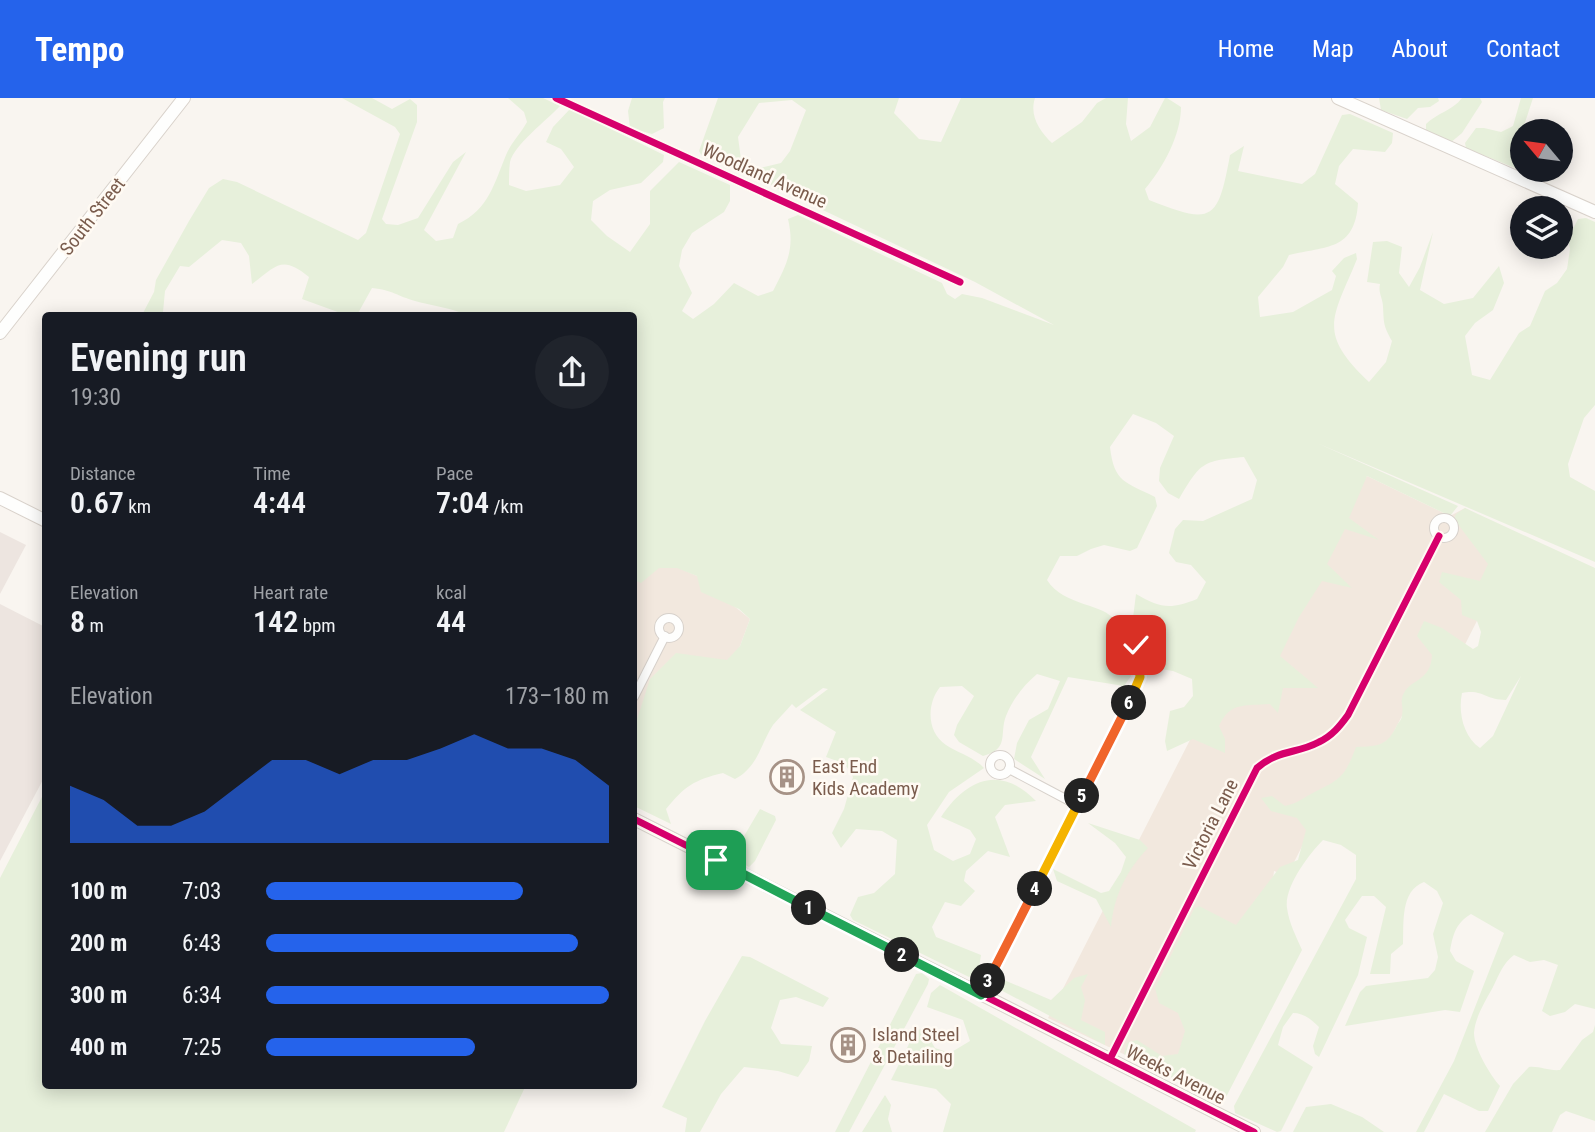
<!DOCTYPE html>
<meta charset="utf-8">
<style>
:root{--surface:#171b24;--page:#20242c;--text:#f1f3f6;--muted:#9ea1a6;--accent:#2563eb}
body{margin:0;font-family:"Roboto Condensed",sans-serif;background:var(--page);color:var(--text);height:100vh;display:flex;flex-direction:column;font-size:26px;white-space:nowrap}
*{box-sizing:border-box;margin:0}
p{font-size:23px;color:var(--muted)}
.icon{flex:none;width:38px;height:38px;fill:none;stroke:currentColor;stroke-width:2;stroke-linecap:round;stroke-linejoin:round}
.map{position:relative;flex:1;overflow:hidden}
.sheet{position:absolute;left:42px;top:214px;width:595px;height:777px;display:flex;flex-direction:column;background:var(--surface);border-radius:7px;box-shadow:0 4px 18px #0003}
.sheet>*{flex:none}
.needle{width:46px;rotate:299deg}
.tools{position:absolute;left:1510px;top:21px;display:grid;gap:14px}
.tools a{display:grid;place-items:center;width:63px;height:63px;border-radius:50%;background:var(--surface);box-shadow:0 4px 18px #0003;font-size:35px}
.pin{position:absolute;display:grid;place-items:center;width:60px;height:60px;color:#fff;margin:-30px;border-radius:14px;box-shadow:0 4px 10px #0006}
.km{position:absolute;width:35px;height:35px;margin:-18px;border-radius:50%;background:#222;color:#fff;font-size:19px;line-height:35px;text-align:center}
.round{display:grid;place-items:center;flex:none;width:74px;height:74px;border-radius:37px;background:var(--page)}
.overview{display:flex;align-items:center;justify-content:space-between;height:119px;padding:0 28px}
h1{font-size:38px;font-weight:600;line-height:52px}
.metrics{display:grid;grid-template-columns:repeat(3,1fr);gap:10px;height:119px;padding:7px 28px}
.metrics div{display:grid;align-content:center}
.metrics b{font-size:30px;font-weight:600}
.metrics small{font-size:19px;font-weight:400}
.metrics p{font-size:19px}
.chart{height:196px;padding:14px 28px}
.chart p{display:flex;justify-content:space-between}
.chart svg{width:100%;height:126px;margin-top:7px;fill:var(--accent);opacity:.7}
ul{padding:0 28px;list-style:none;font-size:23px}
li{display:grid;grid-template-columns:112px 84px 1fr;align-items:center;height:52px}
li i{height:18px;border-radius:9px;background:var(--accent)}
header{display:flex;align-items:center;gap:42px;box-sizing:border-box;height:98px;padding:0 35px;background:var(--accent);color:#fff}
header strong{font-size:33px}
nav{display:flex;gap:38px;margin-inline-start:auto;font-size:24px}
.map>svg:first-child{display:block}
</style>
<header>
<strong>Tempo</strong>
<nav><a>Home</a><a>Map</a><a>About</a><a>Contact</a></nav>
</header>
<div class="map">
<svg width="1595" height="1034" viewBox="0 0 1595 1034">
<rect width="100%" height="100%" fill="#f9f5f0"/>
<g fill="#f2e8de">
<path d="M1367,378L1450,418L1465,410L1519,440L1447,582L1403,616L1390,641L1378,648L1333,687L1287,778L1274,773L1270,803L1182,984L1048,920L1191,640Z"/>
<path d="M634,450L697,478L750,521L740,548L634,708Z"/>
</g>
<g fill="#ede5e0">
<path d="M0,434L26,447L0,496Z"/>
<path d="M0,506L45,529L46,676L0,763Z"/>
</g>
<g fill="#e7f0db" fill-rule="evenodd">
<path d="M342,0H372L392,11L410,1L417,7V24L382,121L386,126L398,127L418,120L453,64L466,54L424,132L436,143L453,140L458,126C489,111 494,86 506,57C511,45 521,35 527,24L524,14L508,0H543L560,8C547,22 514,47 510,64C509,71 509,80 509,87L526,93L560,87L574,69L561,51L546,44L553,29L570,11L664,57L663,64L641,85L610,92L593,103L591,122L607,138L630,154L650,126V93L679,64L730,87V103L724,114L692,135L682,152L679,168L692,195L682,213L693,221L714,206L734,185L758,198L773,193C787,166 795,151 788,121L798,117L942,185L947,196L955,201L962,196L982,200L1054,227L975,184L772,88L755,71L781,65L790,53L806,12L792,2L759,5L738,39L742,69L703,60L699,53L718,0H899L894,15L919,41L941,44L961,0H1035C1029,18 1040,33 1052,45L1082,24L1097,5L1106,0H1128L1126,26L1131,43L1150,29L1165,0H1167L1181,9C1181,37 1163,70 1145,91L1149,102C1212,127 1218,124 1230,57L1244,48L1238,73L1302,86L1315,76L1342,17L1350,16L1393,35L1392,45L1385,54L1353,51L1339,68L1335,86L1358,105C1355,153 1326,148 1289,157L1283,169L1258,199L1260,219L1293,214L1332,192L1336,178L1332,173L1344,160L1356,155L1357,161C1333,220 1316,234 1369,284L1386,264L1392,243C1383,227 1384,225 1383,209C1383,200 1378,196 1380,186L1367,184L1373,144L1387,143L1402,149L1399,175L1409,189L1420,169L1433,134L1420,192L1444,206L1473,200L1499,168L1504,185L1493,212L1475,225L1465,238L1472,277L1490,282L1519,235L1530,228L1545,193L1557,185L1567,171L1570,151L1568,141L1578,121L1586,120L1595,124V307L1584,320L1568,366L1570,379L1595,393V464L1317,345L1458,408L1450,418L1367,378L1349,420L1379,442L1345,431L1327,466L1352,490L1322,483L1299,519L1280,558L1318,590H1283L1278,615L1270,606C1247,608 1230,603 1219,628L1225,641V655L1193,641L1167,653L1165,643L1170,613L1184,609L1193,598L1192,581L1173,573L1149,569C1153,550 1141,542 1132,528L1136,496C1160,510 1170,512 1197,501L1206,484L1191,467L1176,464L1169,455L1175,431L1183,422L1203,423L1252,401L1257,382L1244,359C1202,363 1201,364 1179,401L1168,395L1159,383L1160,370L1174,338L1156,325L1133,316L1110,349C1114,385 1126,384 1155,399L1157,408L1137,450L1130,453L1104,447L1091,451L1077,458H1060L1047,482C1064,509 1105,505 1115,523C1122,534 1116,551 1120,561C1123,568 1130,569 1131,578L1124,588L1068,579L1031,659L1045,681L1014,661L1017,645L1029,622L1048,611L1060,583L1037,576C1023,588 1013,601 1006,618C999,636 1010,651 983,658L959,644L954,637L957,627L974,598L962,588L940,589C927,605 926,634 946,647C958,655 974,659 984,670L949,694L927,727L934,752L953,763L970,756L976,741L970,732L941,719C967,680 1001,667 1036,703L1005,707L995,719L1010,759L988,753L966,773L964,783L975,793L961,808L945,804L932,829L936,839L981,857L979,870L969,879L853,822L850,817L858,799L874,795L895,776L897,742L882,733L856,731L841,750L832,735L844,711L853,679L845,666L826,659L836,634L800,612L828,591L823,590L796,610L792,606C786,613 779,620 773,627C760,647 758,669 735,681L723,675C694,682 685,688 666,711L671,726L634,708V631L650,581L676,555L727,562L740,548L750,521L739,511L701,494L697,478L677,470H659L641,485L634,482V217H462L459,214C445,209 430,207 415,203C397,198 393,192 372,190L357,217H346L302,201L309,179C282,157 277,167 252,186L249,158L241,145L222,142L189,169L180,168L165,193L163,214L167,217H142L154,194L156,182L189,123L209,90L223,81L237,84L358,142L366,135L400,36L395,29Z"/>
<path d="M632,0H665L663,4L664,30L652,36L630,30L628,13Z"/>
<path d="M1379,0H1438L1439,3L1430,9L1418,10L1407,21L1381,12Z"/>
<path d="M1462,0H1480L1482,4L1462,35L1450,45L1426,32V26C1437,15 1452,13 1462,0Z"/>
<path d="M1521,0H1533L1518,46L1515,70L1466,50L1465,45L1476,30H1484L1501,34L1513,28Z"/>
<path d="M1465,410L1595,470V911L1575,906L1565,914L1550,918L1542,913L1558,867L1544,862L1530,864L1514,857C1503,865 1499,877 1493,889C1486,902 1475,919 1474,935C1474,950 1490,977 1500,988L1488,1013H1479L1444,996L1424,1034H1416L1454,963L1504,835L1471,816C1456,825 1453,836 1450,853L1456,863L1474,873L1460,914L1445,912L1345,928L1360,894L1366,888L1428,880L1435,872L1438,859L1433,836L1443,805L1437,793L1424,784C1400,793 1404,825 1403,846L1391,856L1390,876H1370L1386,809L1374,798H1362L1345,822L1349,830L1367,839L1358,877L1319,959L1315,956L1313,948L1319,929C1312,922 1304,915 1293,915L1283,929L1278,947L1313,969L1281,1033L1277,1034L1235,1015L1234,1008L1356,781V757L1341,747L1323,742C1309,756 1284,789 1287,810C1289,825 1296,838 1302,852L1225,1001H1215L1124,956L1127,945L1137,942L1162,958L1178,956L1185,933L1178,915L1159,905L1155,890L1194,811L1199,808L1236,827L1280,769L1298,762L1306,732L1297,720L1271,713L1261,700L1272,698L1285,708C1295,706 1302,701 1311,696C1340,681 1344,681 1356,649C1379,648 1387,648 1397,627C1399,624 1402,621 1402,617C1404,609 1399,603 1404,595C1411,581 1431,583 1432,557L1417,538L1424,523L1442,530L1473,551L1478,548L1481,534L1477,523L1462,517L1461,502L1439,484L1442,474L1480,483L1488,466L1454,421L1456,416ZM1521,578L1493,638L1480,650C1463,638 1458,614 1462,595C1483,591 1485,602 1506,602Z"/>
<path d="M45,693L46,987H526L504,1034H0V780Z"/>
<path d="M760,711L775,718L776,722L755,763L749,769L731,759V754L737,750Z"/>
<path d="M1088,725L1140,742L1148,750C1126,773 1114,798 1111,829L1096,801L1057,783L1053,771L1101,795L1109,793L1121,774L1126,759L1115,745Z"/>
<path d="M742,858L750,859L829,900L823,909L796,899L780,902L771,930L781,946L812,948L809,963L798,979L778,973L744,969L721,996L700,1034H685L687,1020L662,1009L705,923Z"/>
<path d="M922,875L929,881L928,886L849,1034H835L916,876Z"/>
<path d="M1088,876L1081,889L1085,902L1081,922L1105,934V947L995,889L998,884L1004,882L1051,902L1074,880Z"/>
<path d="M940,887L1196,1032L1195,1034H943L951,1006L936,991L891,982L916,932L924,931L935,950L950,955L970,943L963,922L927,909L931,895Z"/>
<path d="M1595,927V1023L1566,1013L1560,1017L1552,1034H1485L1513,986L1529,969C1540,968 1548,973 1560,972L1582,942L1593,934Z"/>
<path d="M885,997L891,1007L888,1021L892,1034H862Z"/>
<path d="M1331,1006L1362,1019L1384,1034H1293L1306,1009Z"/>
</g>
<g fill="none" stroke-linecap="round" stroke-linejoin="round">
<g stroke="#d7d1cb" stroke-width="10">
<g id="street">
<path d="M556,0L960,184"/>
<circle cx="1444" cy="430" r="10"/>
<circle cx="669" cy="530" r="10"/>
<circle cx="1137" cy="557" r="10"/>
<path d="M634,599L665,538"/>
<circle cx="1000" cy="667" r="10"/>
<path d="M1009,671L1077,707"/>
<path d="M981,897L1137,590L1139,567"/>
<path d="M1110,961L1257,670C1279,651 1297,656 1319,644C1332,638 1340,628 1348,617L1439,438"/>
</g>
</g>
<g stroke="#d9d2cb" stroke-width="14">
<g id="secondary">
<path d="M1338,0L1595,114"/>
<path d="M0,235L184,0"/>
<path d="M0,400L46,423"/>
<path d="M634,721L1254,1034"/>
</g>
</g>
<use href="#street" stroke="#fefefd" stroke-width="8"/>
<use href="#secondary" stroke="#fefefd" stroke-width="12"/>
<g stroke="#fffaf3" stroke-width="11">
<g id="cycleway">
<path d="M556,0L960,184"/>
<path d="M634,721L1254,1034"/>
<path d="M1110,961L1257,670C1279,651 1297,656 1319,644C1332,638 1340,628 1348,617L1439,438"/>
</g>
</g>
<use href="#cycleway" stroke="#d6006c" stroke-width="7"/>
</g>
<g fill="none" stroke-linecap="round" stroke-linejoin="round">
<g stroke="#fff" stroke-width="14">
<path id="split-1" d="M716,762L809,810"/>
</g>
<g stroke="#fff" stroke-width="14">
<path id="split-2" d="M809,810L902,857"/>
</g>
<g stroke="#fff" stroke-width="14">
<path id="split-3" d="M902,857L981,897L988,883"/>
</g>
<g stroke="#fff" stroke-width="14">
<path id="split-4" d="M988,883L1035,791"/>
</g>
<g stroke="#fff" stroke-width="14">
<path id="split-5" d="M1035,791L1082,698"/>
</g>
<g stroke="#fff" stroke-width="14">
<path id="split-6" d="M1082,698L1129,605"/>
</g>
<g stroke="#fff" stroke-width="14">
<path id="split-7" d="M1129,605L1140,579L1139,567L1145,564L1147,557L1143,548L1136,547"/>
</g>
<use href="#split-1" stroke="#22a559" stroke-width="9"/>
<use href="#split-2" stroke="#22a559" stroke-width="9"/>
<use href="#split-3" stroke="#22a559" stroke-width="9"/>
<use href="#split-4" stroke="#f0652b" stroke-width="9"/>
<use href="#split-5" stroke="#f5b400" stroke-width="9"/>
<use href="#split-6" stroke="#f0652b" stroke-width="9"/>
<use href="#split-7" stroke="#f5b400" stroke-width="9"/>
</g>
<defs>
<g id="building-ring" transform="scale(1.75)"><circle r="9.5" fill="#fffaf3" stroke="#a69286" stroke-width="1.5"/><path d="M-4-6H4V6H1V3H-1V6H-4ZM-2.5-4.3h1.7v1.8h-1.7ZM.8-4.3h1.7v1.8H.8ZM-2.5-1h1.7V.8h-1.7ZM.8-1h1.7V.8H.8Z" fill="#a69286"/></g>
</defs>
<g fill-rule="evenodd">
<use href="#building-ring" x="787" y="679"/>
<use href="#building-ring" x="848" y="947"/>
</g>
<g text-anchor="middle" stroke-width="5" stroke-linejoin="round" paint-order="stroke">
<g font-size="19" fill="#7a5c4d" stroke="#fffaf3">
<text transform="translate(765 77) rotate(24)" y="7">Woodland Avenue</text>
<text transform="translate(92 118) rotate(-52)" y="7">South Street</text>
<text transform="translate(1210 726) rotate(-63)" y="7">Victoria Lane</text>
<text transform="translate(1176 976) rotate(27)" y="7">Weeks Avenue</text>
</g>
<g font-size="19" fill="#7a5c4d" stroke="#fffaf3" text-anchor="start">
<text x="812" y="675">East End<tspan x="812" dy="22">Kids Academy</tspan></text>
<text x="872" y="943">Island Steel<tspan x="872" dy="22">&amp; Detailing</tspan></text>
</g>
</g>
</svg>
<div class="tools">
<a><svg class="needle" viewBox="-14 -14 28 28"><path d="M0-13l5 13h-10z" fill="#e53935"/><path d="M0 13l5-13h-10z" fill="#9ea1a6"/></svg></a>
<a><svg class="icon" aria-label="layers" viewBox="0 0 24 24"><path d="M12 4l9 5-9 5-9-5zM3 14l9 5 9-5"/></svg></a>
</div>
<div class="pin" style="left:716px;top:762px;background:#1e9e55"><svg class="icon" aria-label="arrive" viewBox="0 0 24 24"><path d="M6 21V4h12l-3 4 3 4H6"/></svg></div>
<div class="pin" style="left:1136px;top:547px;background:#d93025"><svg class="icon" aria-label="check" viewBox="0 0 24 24"><path d="M5 12l5 5 9-10"/></svg></div>
<b class="km" style="left:809px;top:810px">1</b>
<b class="km" style="left:902px;top:857px">2</b>
<b class="km" style="left:988px;top:883px">3</b>
<b class="km" style="left:1035px;top:791px">4</b>
<b class="km" style="left:1082px;top:698px">5</b>
<b class="km" style="left:1129px;top:605px">6</b>
<section class="sheet">
<div class="overview"><div><h1>Evening run</h1><p>19:30</p></div><a class="round"><svg class="icon" aria-label="share" viewBox="0 0 24 24"><path d="M12 15V3M7 8l5-5 5 5M5 13v7h14v-7"/></svg></a></div>
<div class="metrics">
<div><p>Distance</p><b>0.67<small> km</small></b></div>
<div><p>Time</p><b>4:44</b></div>
<div><p>Pace</p><b>7:04<small> /km</small></b></div>
</div>
<div class="metrics">
<div><p>Elevation</p><b>8<small> m</small></b></div>
<div><p>Heart rate</p><b>142<small> bpm</small></b></div>
<div><p>kcal</p><b>44</b></div>
</div>
<div class="chart"><p><span>Elevation</span>173–180 m</p>
<svg viewBox="0 0 160 44" preserveAspectRatio="none"><path d="M0 44V24L10 29L20 38L30 38L40 33L50 24L60 15L70 15L80 20L90 15L100 15L110 11L120 6L130 11L140 11L150 15L160 24V44z"/></svg>
</div>
<ul>
<li><b>100 m</b>7:03<i style="width:75%"></i></li>
<li><b>200 m</b>6:43<i style="width:91%"></i></li>
<li><b>300 m</b>6:34<i style="width:100%"></i></li>
<li><b>400 m</b>7:25<i style="width:61%"></i></li>
</ul>
</section>
</div>
